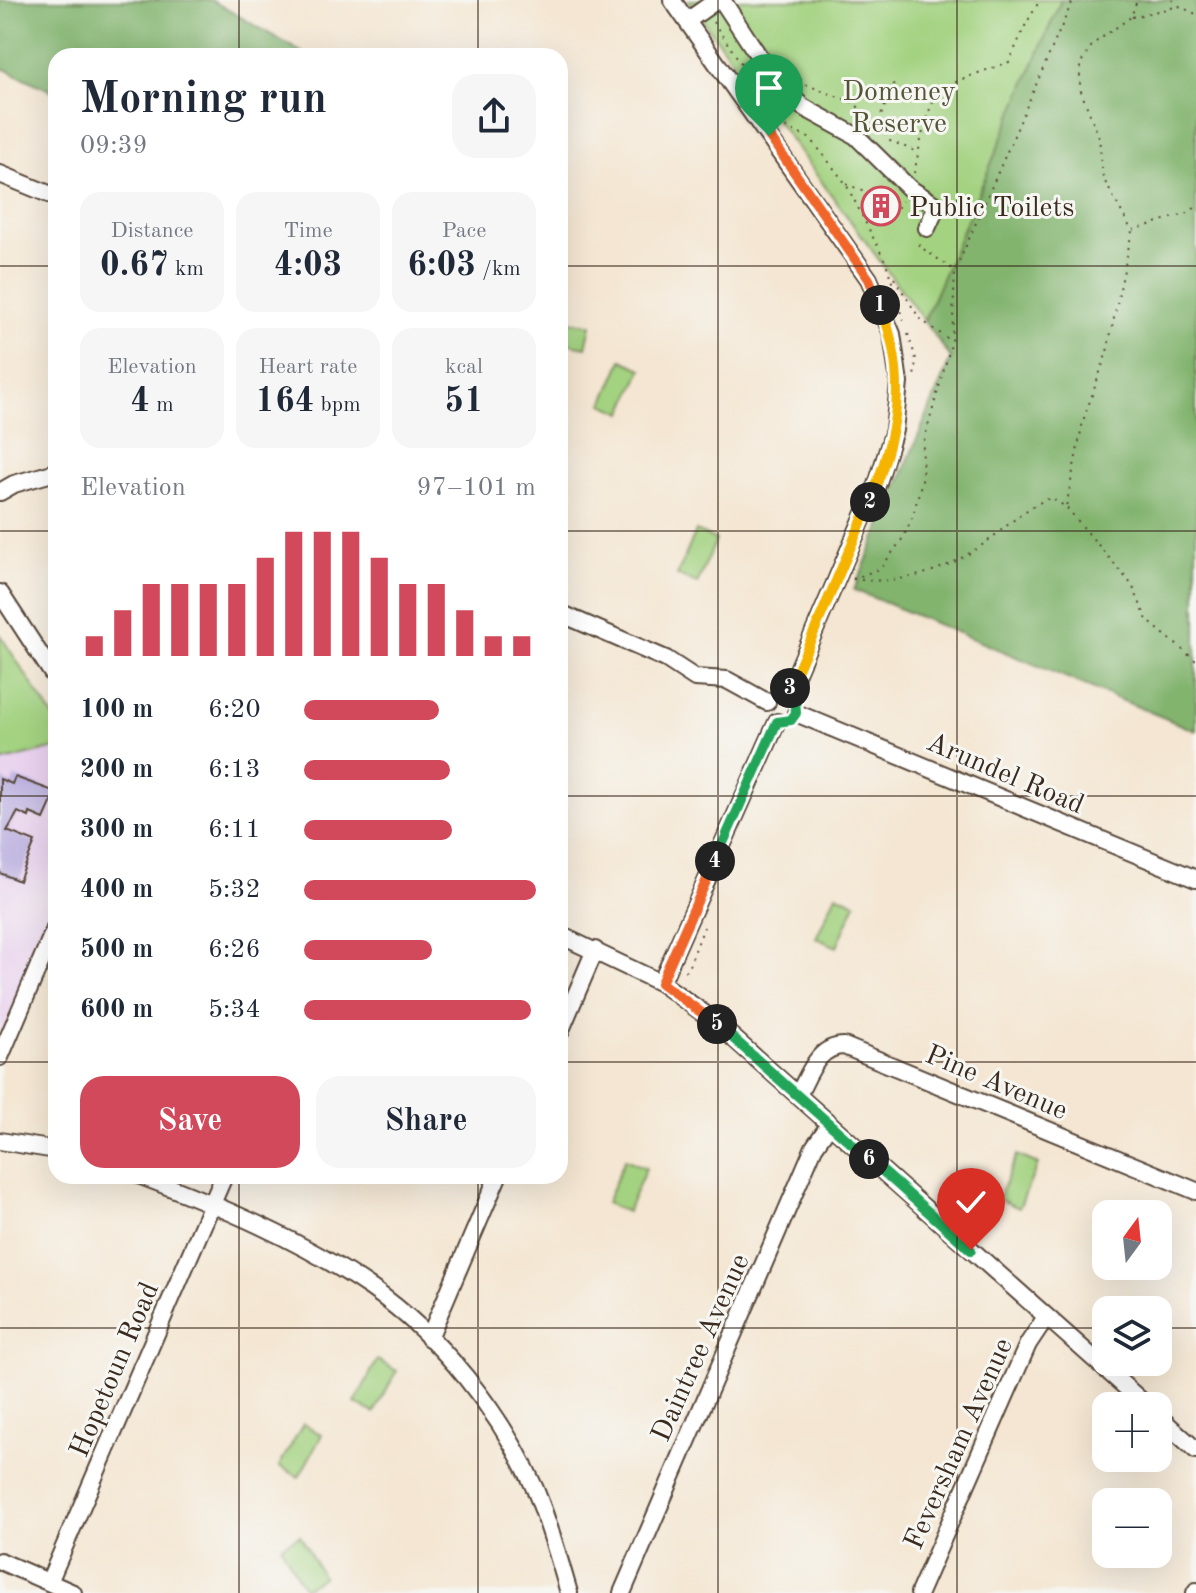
<!DOCTYPE html>
<meta charset="utf-8">
<style>
:root{--surface:#fff;--page:#f6f6f7;--text:#1f2937;--muted:#747a83;--accent:#d1495b}
body{margin:0;font-family:"Old Standard TT",serif;background:var(--page);color:var(--text);height:100vh;display:flex;flex-direction:column;font-size:30px;white-space:nowrap}
*{box-sizing:border-box;margin:0}
p{font-size:26px;color:var(--muted)}
.icon{flex:none;width:44px;height:44px;fill:none;stroke:currentColor;stroke-width:2;stroke-linecap:round;stroke-linejoin:round}
.map{position:relative;flex:1;overflow:hidden}
.sheet{position:absolute;left:48px;top:48px;width:520px;height:1136px;display:flex;flex-direction:column;background:var(--surface);border-radius:24px;box-shadow:0 8px 32px #0002}
.sheet>*{flex:none}
.needle{width:52px;rotate:15deg}
.controls{position:absolute;left:1092px;top:1200px;display:grid;gap:16px}
.controls a{display:grid;place-items:center;width:80px;height:80px;border-radius:16px;background:var(--surface);box-shadow:0 8px 32px #0002;font-size:40px}
.pin{position:absolute;display:grid;place-items:center;width:68px;height:68px;color:#fff;margin:-82px -34px;border-radius:50% 50% 50% 0;rotate:-45deg;box-shadow:0 0 8px #0007}
.pin .icon{rotate:45deg}
.km{position:absolute;width:40px;height:40px;margin:-20px;border-radius:50%;background:#222;color:#fff;font-size:22px;line-height:40px;text-align:center}
.round{display:grid;place-items:center;flex:none;width:84px;height:84px;border-radius:24px;background:var(--page)}
.overview{display:flex;align-items:center;justify-content:space-between;height:136px;padding:0 32px}
h1{font-size:44px;font-weight:700;line-height:60px}
.figures{display:grid;grid-template-columns:repeat(3,1fr);gap:12px;height:136px;padding:8px 32px}
.figures div{display:grid;align-content:center;border-radius:20px;background:var(--page);text-align:center}
.figures b{font-size:34px;font-weight:700}
.figures small{font-size:22px;font-weight:400}
.figures p{font-size:22px}
.chart{height:224px;padding:16px 32px}
.chart p{display:flex;justify-content:space-between}
.chart svg{width:100%;height:144px;margin-top:8px;stroke:var(--accent);stroke-width:6}
.cta{display:flex;gap:16px;margin-top:auto;padding:16px 32px}
.cta a{flex:1;height:92px;border-radius:24px;background:var(--accent);color:#fff;font-size:32px;font-weight:700;line-height:92px;text-align:center}
.cta a+a{background:var(--page);color:var(--text)}
ul{padding:0 32px;list-style:none;font-size:26px}
li{display:grid;grid-template-columns:128px 96px 1fr;align-items:center;height:60px}
li i{height:20px;border-radius:10px;background:var(--accent)}
.map>svg:first-child{display:block}
</style>
<div class="map">
<svg width="1196" height="1593" viewBox="0 0 1196 1593">
<rect width="100%" height="100%" fill="#f6f6f2"/>
<filter id="ink" filterUnits="userSpaceOnUse"><feTurbulence type="fractalNoise" baseFrequency=".0125" numOctaves="2"/><feDisplacementMap in="SourceGraphic" scale="16" xChannelSelector="R" yChannelSelector="G"/><feConvolveMatrix kernelMatrix="1 2 1 2 8 2 1 2 1" color-interpolation-filters="sRGB"/></filter>
<filter id="wash" filterUnits="userSpaceOnUse"><feTurbulence type="fractalNoise" baseFrequency=".006" numOctaves="4" result="noise"/><feDisplacementMap in="SourceGraphic" scale="32" xChannelSelector="R" yChannelSelector="G"/><feGaussianBlur stdDeviation="1.8" result="paint"/><feColorMatrix in="noise" values="0 0 0 0 0 0 0 0 0 0 0 0 0 0 0 0 0 1.4 0 .05"/><feComposite in="paint" operator="in"/></filter>
<g filter="url(#wash)">
<rect width="100%" height="100%" fill="#f4e6d2"/>
<path fill="#e9d2ee" d="M56,748V907L0,1038V762Z"/>
<g fill="#a3d280" stroke="#6f7e4f" stroke-width="2">
<path d="M688,0H1061L924,321Z"/>
<path d="M560,319L591,325L586,347L560,342Z"/>
<path d="M622,360L642,369L623,413L603,404Z"/>
<path d="M696,531L716,540L697,584L677,575Z"/>
<path d="M0,635L56,721V748L0,762Z"/>
<path d="M836,894L856,903L837,947L816,938Z"/>
<path d="M1017,1155L1038,1164L1019,1208L998,1199Z"/>
<path d="M625,1159L646,1168L627,1212L606,1203Z"/>
<path d="M377,1360L397,1371L374,1413L355,1403Z"/>
<path d="M303,1424L322,1435L299,1477L279,1466Z"/>
<path d="M300,1535L323,1577L304,1588L281,1546Z"/>
</g>
<g fill="#82b46e" stroke="#5e6f46" stroke-width="2">
<path d="M0,0H211L308,56H56V93L0,67Z"/>
<path d="M1061,0H1196V731L854,590L951,358L924,321Z"/>
</g>
<g id="blocks">
<path fill="#bdb2e0" d="M15,777L56,792L44,819L30,813L29,817L18,812L7,831L35,842L19,881L0,873V779L12,784Z"/>
</g>
</g>
<g filter="url(#ink)">
<use href="#blocks" fill-opacity="0" stroke="#574639" stroke-width="2"/>
<g fill="none" stroke-linecap="round" stroke-linejoin="round">
<g stroke="#574639" stroke-width="20">
<g id="minor">
<path d="M672,0L869,279L892,334L899,383L894,430L877,485L788,693"/>
<path d="M722,0L777,84L803,107L856,136L909,188L937,206L927,228"/>
<path d="M687,21L717,0"/>
<path d="M0,174L56,197"/>
<path d="M0,492L14,484L56,472"/>
<path d="M0,593L56,679"/>
<path d="M560,613L666,659L695,678L727,680L767,702"/>
<path d="M796,713L1196,879"/>
<path d="M560,935L661,983L713,1020L1147,1406"/>
<path d="M661,983L777,722"/>
<path d="M560,1032L595,950"/>
<path d="M0,1057L56,926"/>
<path d="M798,1095C809,1075 817,1046 844,1046L1196,1191"/>
<path d="M0,1141L56,1150"/>
<path d="M141,1176C220,1206 301,1240 371,1288C440,1336 501,1412 535,1489C549,1523 559,1558 569,1593"/>
<path d="M429,1338L498,1176"/>
<path d="M1158,1416L1196,1450"/>
<path d="M0,1561L73,1593"/>
<path d="M49,1582L224,1176"/>
<path d="M622,1593L814,1147L830,1124"/>
<path d="M919,1593L1028,1344L1046,1317"/>
<path d="M1195,1593L1196,1591"/>
</g>
</g>
<g stroke="#574639" stroke-width="2" stroke-dasharray="2 6" stroke-linecap="butt">
<path d="M1172,0L1178,5"/>
<path d="M1132,17L1179,6L1196,14"/>
<path d="M713,22L785,127L811,139L846,184L886,263L904,320"/>
<path d="M782,63L807,85L852,102L878,123"/>
<path d="M894,83L878,123L890,141L918,152"/>
<path d="M914,173C919,153 925,108 939,93C951,80 992,69 1009,62L1026,24L1040,0"/>
<path d="M846,184L889,201L898,207L902,201"/>
<path d="M1133,230L1188,213L1196,207"/>
<path d="M920,244L919,246L954,270"/>
<path d="M894,278L920,319L951,341"/>
<path d="M908,334L916,359L914,378"/>
<path d="M1067,508L1132,585L1147,620L1196,661"/>
<path d="M853,579C906,586 953,569 994,536C1012,522 1029,505 1051,498L1066,507L1083,421L1107,352L1132,231L1103,178L1099,137L1080,89V64L1093,44L1131,17L1137,0"/>
<path d="M853,579L881,568L903,538L913,516L922,480L923,444L952,341L955,271L1073,0"/>
<path d="M685,970L687,971L704,927"/>
</g>
<use href="#minor" stroke="#fff" stroke-width="16"/>
</g>
</g>
<g fill="none" stroke-linecap="round" stroke-linejoin="round" filter="url(#ink)">
<g stroke="#fff" stroke-width="16">
<path id="split-1" d="M769,136L869,279L880,305"/>
</g>
<g stroke="#fff" stroke-width="16">
<path id="split-2" d="M870,502C898,432 909,377 880,305"/>
</g>
<g stroke="#fff" stroke-width="16">
<path id="split-3" d="M790,688L870,502"/>
</g>
<g stroke="#fff" stroke-width="16">
<path id="split-4" d="M715,861L777,722L791,720L796,713L795,699L788,693L790,688"/>
</g>
<g stroke="#fff" stroke-width="16">
<path id="split-5" d="M715,861L661,983L717,1024"/>
</g>
<g stroke="#fff" stroke-width="16">
<path id="split-6" d="M717,1024L869,1159"/>
</g>
<g stroke="#fff" stroke-width="16">
<path id="split-7" d="M869,1159L971,1250"/>
</g>
<use href="#split-1" stroke="#f0652b" stroke-width="10"/>
<use href="#split-2" stroke="#f5b400" stroke-width="10"/>
<use href="#split-3" stroke="#f5b400" stroke-width="10"/>
<use href="#split-4" stroke="#22a559" stroke-width="10"/>
<use href="#split-5" stroke="#f0652b" stroke-width="10"/>
<use href="#split-6" stroke="#22a559" stroke-width="10"/>
<use href="#split-7" stroke="#22a559" stroke-width="10"/>
</g>
<path fill="none" stroke="#3b2a1e" stroke-width="2" stroke-opacity="0.55" d="M239,0V56M478,0V56M718,0V1593M957,0V1593M0,266H56M560,266H1196M0,531H56M560,531H1196M0,796H56M560,796H1196M0,1062H56M560,1062H1196M239,1176V1593M478,1176V1593M0,1328H1106M1158,1328H1196"/>
<defs>
<g id="building-ring" transform="scale(2)"><circle r="9.5" fill="#f6f6f2" stroke="#d1495b" stroke-width="1.5"/><path d="M-4-6H4V6H1V3H-1V6H-4ZM-2.5-4.3h1.7v1.8h-1.7ZM.8-4.3h1.7v1.8H.8ZM-2.5-1h1.7V.8h-1.7ZM.8-1h1.7V.8H.8Z" fill="#d1495b"/></g>
</defs>
<g fill-rule="evenodd">
<use href="#building-ring" x="881" y="206"/>
</g>
<g text-anchor="middle" stroke-width="6" stroke-linejoin="round" paint-order="stroke">
<g font-size="28" fill="#555436" stroke="#f6f6f2">
<text x="899" y="100">Domeney<tspan x="899" dy="32">Reserve</tspan></text>
</g>
<g font-size="28" fill="#3b2a1e" stroke="#f6f6f2" text-anchor="start">
<text x="909" y="216">Public Toilets</text>
</g>
<g font-size="28" fill="#3b2a1e" stroke="#f6f6f2">
<text transform="translate(1006 772) rotate(23)" y="10">Arundel Road</text>
<text transform="translate(997 1081) rotate(23)" y="10">Pine Avenue</text>
<text transform="translate(699 1347) rotate(-66)" y="10">Daintree Avenue</text>
<text transform="translate(113 1369) rotate(-67)" y="10">Hopetoun Road</text>
<text transform="translate(957 1443) rotate(-66)" y="10">Feversham Avenue</text>
</g>
</g>
</svg>
<div class="controls">
<a><svg class="needle" viewBox="-14 -14 28 28"><path d="M0-13l5 13h-10z" fill="#e53935"/><path d="M0 13l5-13h-10z" fill="#747a83"/></svg></a>
<a><svg class="icon" aria-label="layers" viewBox="0 0 24 24"><path d="M12 4l9 5-9 5-9-5zM3 14l9 5 9-5"/></svg></a>
<a>+</a>
<a>−</a>
</div>
<div class="pin" style="left:769px;top:136px;background:#1e9e55"><svg class="icon" aria-label="arrive" viewBox="0 0 24 24"><path d="M6 21V4h12l-3 4 3 4H6"/></svg></div>
<div class="pin" style="left:971px;top:1250px;background:#d93025"><svg class="icon" aria-label="check" viewBox="0 0 24 24"><path d="M5 12l5 5 9-10"/></svg></div>
<b class="km" style="left:880px;top:305px">1</b>
<b class="km" style="left:870px;top:502px">2</b>
<b class="km" style="left:790px;top:688px">3</b>
<b class="km" style="left:715px;top:861px">4</b>
<b class="km" style="left:717px;top:1024px">5</b>
<b class="km" style="left:869px;top:1159px">6</b>
<section class="sheet">
<div class="overview"><div><h1>Morning run</h1><p>09:39</p></div><a class="round"><svg class="icon" aria-label="share" viewBox="0 0 24 24"><path d="M12 15V3M7 8l5-5 5 5M5 13v7h14v-7"/></svg></a></div>
<div class="figures">
<div><p>Distance</p><b>0.67<small> km</small></b></div>
<div><p>Time</p><b>4:03</b></div>
<div><p>Pace</p><b>6:03<small> /km</small></b></div>
</div>
<div class="figures">
<div><p>Elevation</p><b>4<small> m</small></b></div>
<div><p>Heart rate</p><b>164<small> bpm</small></b></div>
<div><p>kcal</p><b>51</b></div>
</div>
<div class="chart"><p><span>Elevation</span>97–101 m</p>
<svg viewBox="0 0 160 44" preserveAspectRatio="none"><path d="M5 44V38M15 44V30M25 44V22M35 44V22M45 44V22M55 44V22M65 44V14M75 44V6M85 44V6M95 44V6M105 44V14M115 44V22M125 44V22M135 44V30M145 44V38M155 44V38"/></svg>
</div>
<ul>
<li><b>100 m</b>6:20<i style="width:58%"></i></li>
<li><b>200 m</b>6:13<i style="width:63%"></i></li>
<li><b>300 m</b>6:11<i style="width:64%"></i></li>
<li><b>400 m</b>5:32<i style="width:100%"></i></li>
<li><b>500 m</b>6:26<i style="width:55%"></i></li>
<li><b>600 m</b>5:34<i style="width:98%"></i></li>
</ul>
<div class="cta"><a>Save</a><a>Share</a></div>
</section>
</div>
